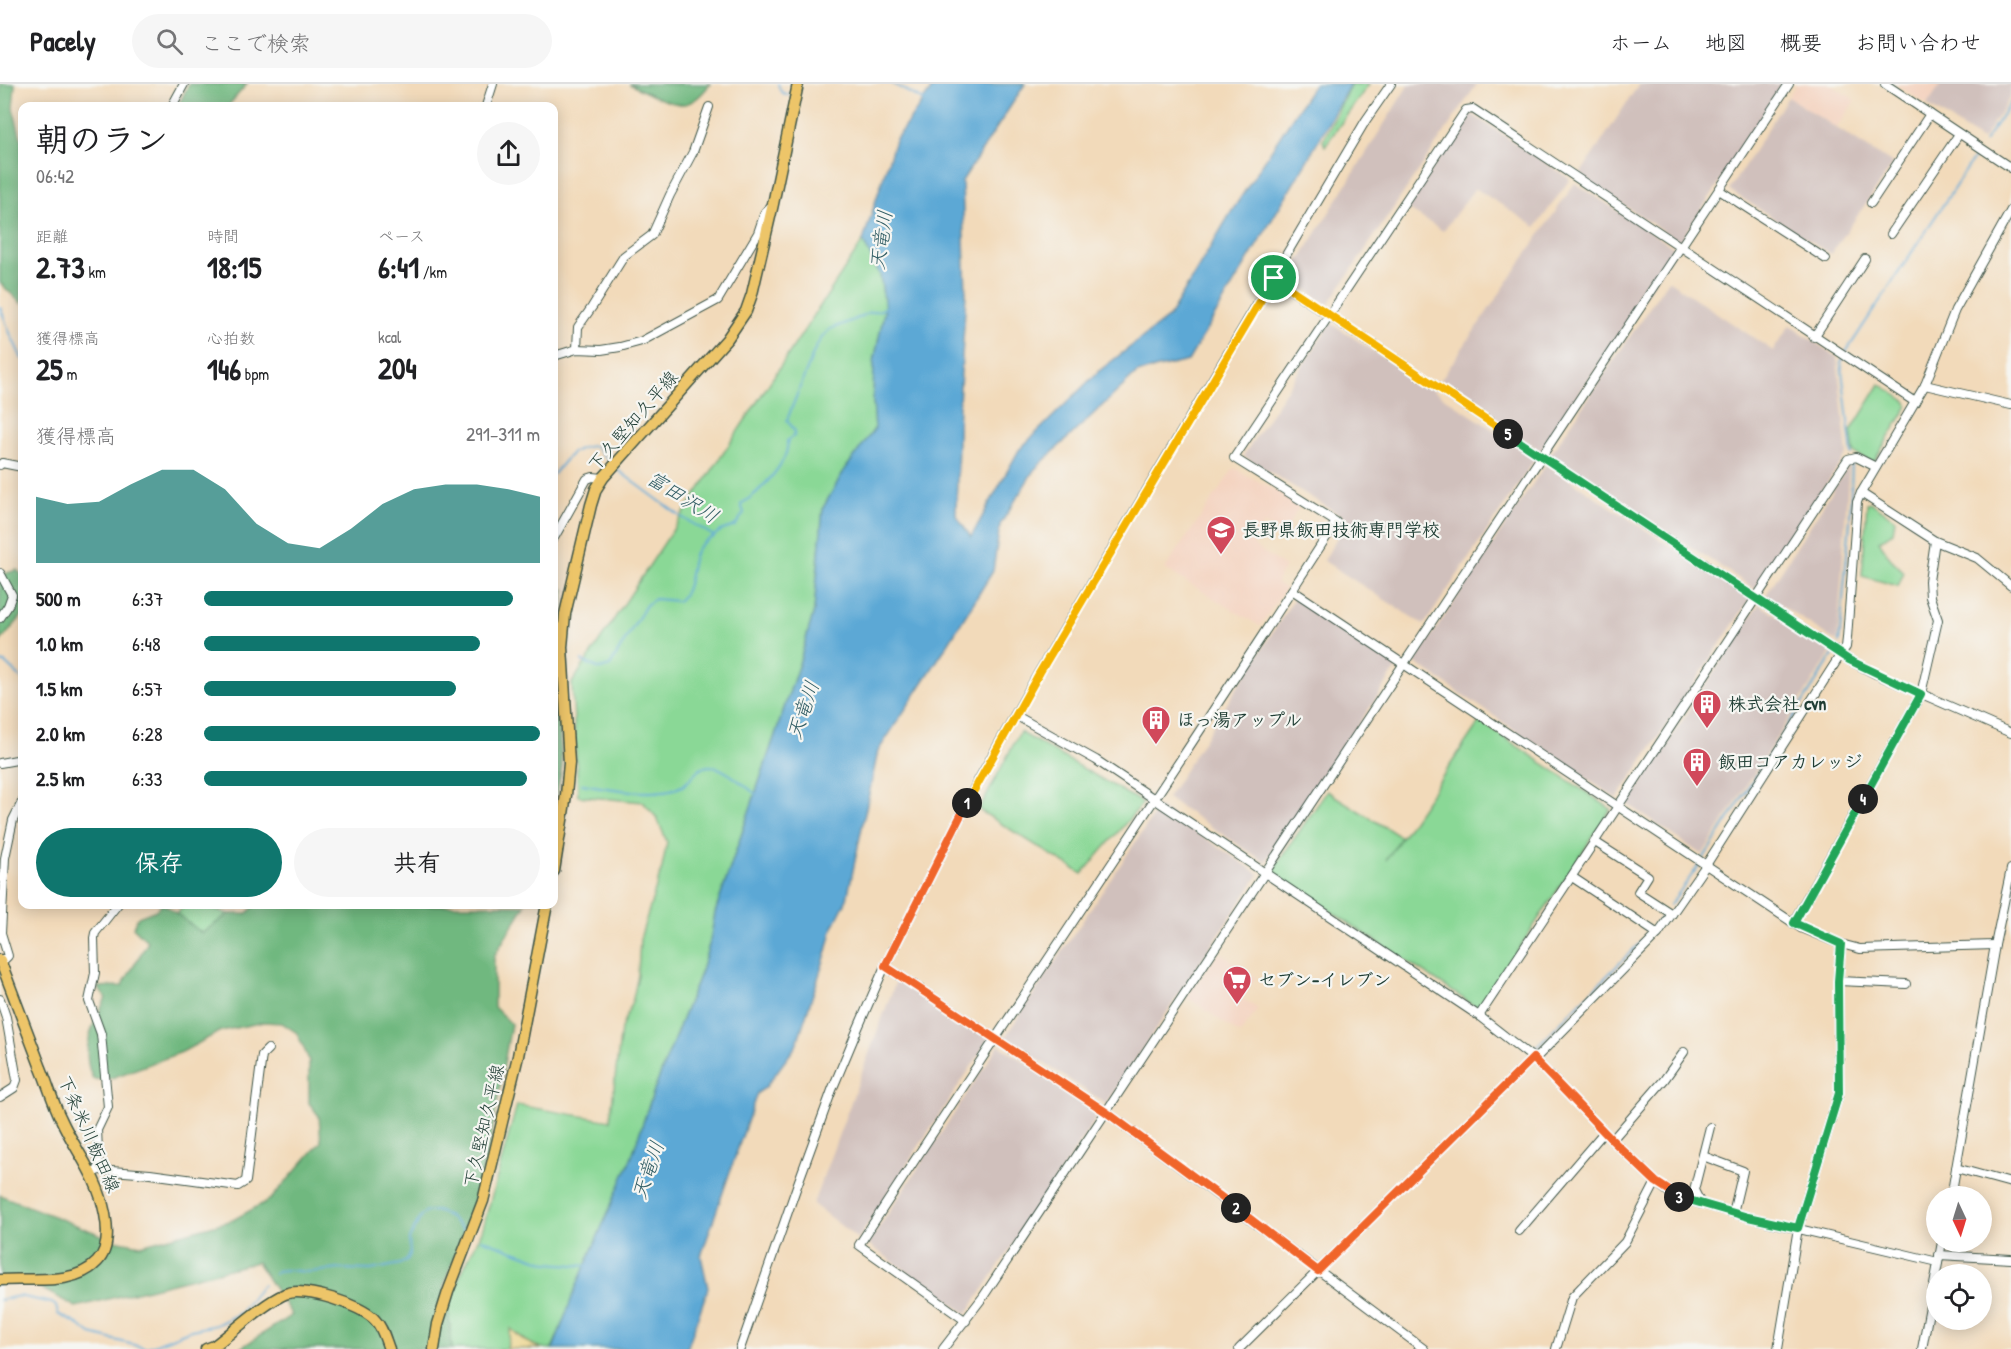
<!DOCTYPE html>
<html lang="ja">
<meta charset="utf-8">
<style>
:root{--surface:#fff;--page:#f6f6f6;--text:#202124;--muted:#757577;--line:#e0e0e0;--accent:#0f766e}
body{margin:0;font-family:"Patrick Hand","Klee One",sans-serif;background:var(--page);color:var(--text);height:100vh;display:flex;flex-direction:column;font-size:22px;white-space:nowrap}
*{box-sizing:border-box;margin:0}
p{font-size:20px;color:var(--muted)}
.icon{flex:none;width:33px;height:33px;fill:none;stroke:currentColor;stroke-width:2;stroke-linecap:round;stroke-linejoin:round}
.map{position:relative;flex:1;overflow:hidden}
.sheet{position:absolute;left:18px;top:18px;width:540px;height:807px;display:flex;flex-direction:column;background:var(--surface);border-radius:12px;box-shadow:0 3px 15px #0003}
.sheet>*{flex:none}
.needle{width:39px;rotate:176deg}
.buttons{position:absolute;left:1926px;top:1102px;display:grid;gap:12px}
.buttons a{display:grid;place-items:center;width:66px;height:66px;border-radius:50%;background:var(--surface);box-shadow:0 3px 15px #0003;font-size:30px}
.pin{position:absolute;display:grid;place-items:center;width:51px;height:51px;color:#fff;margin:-26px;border:3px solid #fff;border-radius:50%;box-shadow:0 2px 6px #0007}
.km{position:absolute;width:30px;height:30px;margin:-15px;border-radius:50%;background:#222;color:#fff;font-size:16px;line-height:30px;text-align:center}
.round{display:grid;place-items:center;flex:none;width:63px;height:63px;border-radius:32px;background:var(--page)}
.overview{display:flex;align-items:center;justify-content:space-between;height:102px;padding:0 18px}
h1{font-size:33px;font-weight:700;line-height:45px}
.figures{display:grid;grid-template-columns:repeat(3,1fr);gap:9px;height:102px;padding:6px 18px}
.figures div{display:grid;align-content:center}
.figures b{font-size:30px;font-weight:700}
.figures small{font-size:16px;font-weight:400}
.figures p{font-size:16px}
.chart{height:168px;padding:12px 18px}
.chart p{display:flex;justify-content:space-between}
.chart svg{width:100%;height:108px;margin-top:6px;fill:var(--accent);opacity:.7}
.primary-button{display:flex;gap:12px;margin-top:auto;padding:12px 18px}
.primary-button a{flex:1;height:69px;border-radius:36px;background:var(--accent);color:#fff;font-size:24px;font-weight:700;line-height:69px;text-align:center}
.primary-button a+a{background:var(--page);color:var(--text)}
ul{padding:0 18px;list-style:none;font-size:20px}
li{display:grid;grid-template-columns:96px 72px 1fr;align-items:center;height:45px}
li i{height:15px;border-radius:8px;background:var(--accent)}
header{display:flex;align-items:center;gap:36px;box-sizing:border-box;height:84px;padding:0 30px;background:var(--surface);border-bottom:2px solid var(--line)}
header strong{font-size:28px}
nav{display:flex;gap:33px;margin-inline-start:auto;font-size:21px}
.search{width:420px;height:54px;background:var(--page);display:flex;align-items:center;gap:15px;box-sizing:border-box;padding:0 21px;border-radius:33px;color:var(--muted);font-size:22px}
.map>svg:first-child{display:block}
</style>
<header>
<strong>Pacely</strong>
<div class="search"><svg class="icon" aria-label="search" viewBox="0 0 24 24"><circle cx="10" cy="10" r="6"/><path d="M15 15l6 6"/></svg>ここで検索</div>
<nav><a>ホーム</a><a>地図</a><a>概要</a><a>お問い合わせ</a></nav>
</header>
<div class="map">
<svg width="2011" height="1265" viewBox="0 0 2011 1265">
<rect width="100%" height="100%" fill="#f6f6f2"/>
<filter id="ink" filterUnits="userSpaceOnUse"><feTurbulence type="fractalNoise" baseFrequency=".0167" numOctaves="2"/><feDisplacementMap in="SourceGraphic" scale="12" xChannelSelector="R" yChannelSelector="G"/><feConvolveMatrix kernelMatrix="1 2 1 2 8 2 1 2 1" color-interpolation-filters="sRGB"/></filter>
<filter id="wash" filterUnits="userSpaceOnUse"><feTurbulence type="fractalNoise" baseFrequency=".008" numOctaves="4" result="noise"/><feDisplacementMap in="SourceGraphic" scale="24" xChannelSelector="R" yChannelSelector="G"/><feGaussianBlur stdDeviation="1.35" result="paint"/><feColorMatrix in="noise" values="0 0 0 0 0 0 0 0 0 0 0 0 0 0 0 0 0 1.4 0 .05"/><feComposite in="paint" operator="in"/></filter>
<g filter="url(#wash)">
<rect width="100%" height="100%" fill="#f2daba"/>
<g fill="#f4d3c0">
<path d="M1796,0H1830L1855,16L1837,44L1788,13Z"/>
<path d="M1896,0H1941L1927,21Z"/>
<path d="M1234,384L1300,420L1285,449L1264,440L1253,461L1285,483L1276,498L1285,505L1260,542L1165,485Z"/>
<path d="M1219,868L1256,893L1242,914L1258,925L1240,950L1187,913Z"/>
</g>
<g fill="#d0c0bc">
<path d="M1409,0H1477L1328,221L1289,193Z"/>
<path d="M1639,0H1785L1680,158L1579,92Z"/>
<path d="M1941,0H2011V12L1982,56L1927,21Z"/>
<path d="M1788,13L1893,80L1831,170L1729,106Z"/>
<path d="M1470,29L1570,95L1536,143L1475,104L1443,147L1406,124Z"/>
<path d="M1575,99L1676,165L1541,367L1440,297Z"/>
<path d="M1668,196L1773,267L1790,241L1837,273L1847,370L1755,505L1550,371Z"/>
<path d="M1331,239L1536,374L1424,541L1324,477L1347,435L1243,372Z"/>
<path d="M1546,380L1750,515L1617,715L1414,578Z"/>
<path d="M1849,381L1837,558L1766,511Z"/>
<path d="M1295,513L1398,582L1265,778L1167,714Z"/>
<path d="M1759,520L1832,567L1702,771L1628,720Z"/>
<path d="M1159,723L1259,790L1106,1020L1005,953Z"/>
<path d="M897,894L990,954L858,1155L813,1120Z"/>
<path d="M999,961L1100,1028L967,1230L868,1160Z"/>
</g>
<g fill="#8ad896" stroke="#548a65" stroke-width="1.5">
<path d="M1351,0H1369L1325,62L1323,57Z"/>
<path d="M863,157L880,191L885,224L874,278L873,317L875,344L844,387L823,424L814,527L799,580L715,829L710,858L701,887L652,1012L632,1072L552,1265C535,1265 524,1256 511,1245L507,1265H452L448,1224L460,1192L482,1147L517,1021L610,1037L621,945L633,915L638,891L640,855L662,784L667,758L657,734L643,718L578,712L572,599Z"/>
<path d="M1880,300L1907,318L1908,322L1873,379L1854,369L1851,347Z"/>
<path d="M1870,418L1895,435L1893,448L1879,457L1890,474L1904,488L1898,502L1862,492L1867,420Z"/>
<path d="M1480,637L1611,725L1479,925L1274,790V784L1327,707L1401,753L1386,776Z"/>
<path d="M1020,648L1143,719L1082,790L979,726Z"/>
<path d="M185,820L200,821L229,830L202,849L177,830Z"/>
</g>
<g fill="#6fb87f" stroke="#477a5a" stroke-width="1.5">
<path d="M0,0H15L13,24L22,58V220L0,199Z"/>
<path d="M189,0H247L228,22H178Z"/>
<path d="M629,0H710C704,8 695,19 684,20C670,22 642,6 629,0Z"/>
<path d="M17,486L22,491V532L0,558V491Z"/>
<path d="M554,503L565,505L554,577L562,682L554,725Z"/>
<path d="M161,821H165L202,849L229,830H247L255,821H525L494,872V923L511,940L490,1059L473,1122L444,1202L448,1224L452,1265H239L292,1231L257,1178L76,1223L37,1202L0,1197V1111L114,1156L141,1161L233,1136L271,1115L321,1058L319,1032L309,1019V976L297,949L282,939L264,938L221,947L182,968L106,996L93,995C79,966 93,940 106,914L97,903L122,902L148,858L133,843L138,833L156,826Z"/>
</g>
<path fill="#eeda9e" stroke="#868c69" stroke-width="1.5" d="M511,1245L525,1257L541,1265H507Z"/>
<path fill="#5ca8d5" stroke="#3e7284" stroke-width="1.5" d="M935,0H1025L962,97L966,210L959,319L956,431L971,453L1019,366L1099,287L1169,233L1230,130L1314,0H1350L1311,70L1188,277L1137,289L1034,386L1000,441L993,487L948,560L878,667L847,815L833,843L827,867L796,962L765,1004L757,1009L701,1172L708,1204L687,1265H553L574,1208L632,1072L652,1012L701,887L710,858L715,829L799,580L814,527L823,424L844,387L875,344L873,317L874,278L885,224L880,191L863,157L895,56Z"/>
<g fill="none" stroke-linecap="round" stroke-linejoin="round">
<g stroke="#5ca8d5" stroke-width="2">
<path d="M778,0L781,8L787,11L792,8"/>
<path d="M893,0L925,17"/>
<path d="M1984,58L2011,18"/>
<path d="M0,223L10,249L22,275"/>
<path d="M1846,268L1976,71"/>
<path d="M1844,273L1841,278L1852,371"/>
<path d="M615,384L680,432L714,452L720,447L735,442L744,429L741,420C758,410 791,377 787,357L794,352L795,347L787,336L815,265L822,253L830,245L861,233L867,229L881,226L887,223"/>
<path d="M554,390C567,374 572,363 594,362L612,380"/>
<path d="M1839,559L1850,437L1852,377"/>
<path d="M582,577L600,585L610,582L646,521L655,515L678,517C694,504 687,479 698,464C702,458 708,456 714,453"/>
<path d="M0,578L5,579L22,595"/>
<path d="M582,700C609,704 655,714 680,703C691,699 696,682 710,682C723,682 746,703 757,711"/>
<path d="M1703,775L1833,571"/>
<path d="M1670,821L1700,780"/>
<path d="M1655,842L1662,832"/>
<path d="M1532,967L1648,851"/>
<path d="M481,1155L547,1179L588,1182"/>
<path d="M274,1190L277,1187L286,1186L309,1188L341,1185L371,1186L400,1180L407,1176L410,1170L409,1155L421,1132L426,1128L436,1127L449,1132L465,1148"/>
<path d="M0,1216L19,1212L52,1219L56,1222L58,1230L79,1241L91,1250L146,1264L191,1246L216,1241L240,1229L263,1200"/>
</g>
</g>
</g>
<g filter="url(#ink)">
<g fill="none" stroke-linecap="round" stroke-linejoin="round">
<g stroke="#3f5548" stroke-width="10">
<g id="minor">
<path d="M1885,0L2011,84"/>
<path d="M172,22L184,0"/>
<path d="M486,22L493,0"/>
<path d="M1719,106L1826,175"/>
<path d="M1871,119L1930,30"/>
<path d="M1891,150L1959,50"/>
<path d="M1273,194L1849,576L1876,590L2011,649"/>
<path d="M1814,253L1865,175"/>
<path d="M577,265L578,243L592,223L624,172L652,151L670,111L693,68L709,23"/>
<path d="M554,272L577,265L601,266L620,263L642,257L718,216L758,149L765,128L773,120"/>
<path d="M1925,301L2011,321"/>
<path d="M0,381L2,379L22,383"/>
<path d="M1861,409L1935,457L1977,474L2011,502"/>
<path d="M554,454L587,395L593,393L603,394"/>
<path d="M0,489L12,511L8,522L0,534"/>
<path d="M1292,506L1801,844L1841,860L1860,865L1995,861"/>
<path d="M1015,631L1096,676L1479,932L1533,974L1612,1056L1656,1098L1670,1109L1681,1114L1748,1133L1938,1178"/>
<path d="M0,679L22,675"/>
<path d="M1595,758L1648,792L1638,808L1672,830"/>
<path d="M1572,793L1658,850"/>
<path d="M1793,839L1921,610L1938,536L1930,513L1929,497L1935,457"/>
<path d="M0,875H5L8,872L1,849L5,774L13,736L22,718"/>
<path d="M885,882L1106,1028L1424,1265"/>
<path d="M1838,897L1906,900"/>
<path d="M0,915L6,933L17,996L14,1004L0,1013"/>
<path d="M1479,932L1848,375L1856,373L1876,383"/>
<path d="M1534,976L1658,850L1706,781L1841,570L1846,563L1847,554L1857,418L1861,409L1925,301L1955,226L2011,126"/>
<path d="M1612,1056L1664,996L1684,968"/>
<path d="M1703,1072L1743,1087L1733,1129"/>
<path d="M1956,1084L2011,1099"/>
<path d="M99,1086L97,1046L108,1023L101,950L89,917L95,889L94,854L95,849L118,820"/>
<path d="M92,1089L99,1086L150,1090L238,1102L246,1097L262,971L268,965"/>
<path d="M1951,1113L1995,861L2011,785"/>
<path d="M1701,1120L1694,1106L1710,1043"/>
<path d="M1519,1147L1604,1048"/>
<path d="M1939,1171L2011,1175"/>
<path d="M966,1237L859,1161C1017,919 1180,681 1336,438L1234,374L1466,26L1473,25L1915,318"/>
<path d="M740,1265L797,1102L832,1006L858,944L885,882L978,697L1039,588L1366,36L1391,0"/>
<path d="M943,1265L983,1213L1789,0"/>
<path d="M1239,1265L1533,974"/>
<path d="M1556,1265L1572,1213L1625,1158L1656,1098"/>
<path d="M1778,1265L1798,1144L1839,1009L1838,897L1841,860"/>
<path d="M1922,1265L1942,1158"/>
</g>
</g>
<g stroke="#3f5548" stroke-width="13">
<g id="major">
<path d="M554,787L566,711L569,679L562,563L565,530L591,421L596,405L603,394L727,255L746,227L752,210L773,120L798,0"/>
<path d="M0,876C14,912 27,948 41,984C48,1001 53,1019 61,1035C77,1070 97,1090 105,1130C108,1146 109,1166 97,1178C73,1203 30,1193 0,1196"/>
<path d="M206,1265L214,1262C234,1247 264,1219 285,1210C304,1202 362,1221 375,1236C383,1244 385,1255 389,1265"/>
<path d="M434,1265L438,1240L448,1208L483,1117L518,972L547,820"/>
</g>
</g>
<use href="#minor" stroke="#fff" stroke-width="8"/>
<use href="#major" stroke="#edc569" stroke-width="10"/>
</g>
</g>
<g fill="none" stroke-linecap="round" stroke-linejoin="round" filter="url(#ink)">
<g stroke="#fff" stroke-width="12">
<path id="split-1" d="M967,719L1040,588L1274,194"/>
</g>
<g stroke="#fff" stroke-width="12">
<path id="split-2" d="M967,719L885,882L1106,1028L1236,1124"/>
</g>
<g stroke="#fff" stroke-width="12">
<path id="split-3" d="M1236,1124L1318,1187L1533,974L1612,1056L1656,1098L1679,1113"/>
</g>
<g stroke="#fff" stroke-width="12">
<path id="split-4" d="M1679,1113L1748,1133L1798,1144L1839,1009L1838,897L1841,860L1794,839L1863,715"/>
</g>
<g stroke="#fff" stroke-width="12">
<path id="split-5" d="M1508,350L1849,576L1921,610L1863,715"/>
</g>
<g stroke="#fff" stroke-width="12">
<path id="split-6" d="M1274,194L1508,350"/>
</g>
<use href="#split-1" stroke="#f5b400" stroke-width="8"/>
<use href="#split-2" stroke="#f0652b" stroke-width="8"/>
<use href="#split-3" stroke="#f0652b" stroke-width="8"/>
<use href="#split-4" stroke="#22a559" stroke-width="8"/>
<use href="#split-5" stroke="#22a559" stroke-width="8"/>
<use href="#split-6" stroke="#f5b400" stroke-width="8"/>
</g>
<defs>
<g id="university-pin" transform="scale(1.5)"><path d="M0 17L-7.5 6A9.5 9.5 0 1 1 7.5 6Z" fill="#d1495b" stroke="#f6f6f2"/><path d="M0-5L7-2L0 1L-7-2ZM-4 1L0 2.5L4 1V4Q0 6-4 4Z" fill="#fff"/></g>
<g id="building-pin" transform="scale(1.5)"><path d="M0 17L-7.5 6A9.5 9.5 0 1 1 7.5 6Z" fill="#d1495b" stroke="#f6f6f2"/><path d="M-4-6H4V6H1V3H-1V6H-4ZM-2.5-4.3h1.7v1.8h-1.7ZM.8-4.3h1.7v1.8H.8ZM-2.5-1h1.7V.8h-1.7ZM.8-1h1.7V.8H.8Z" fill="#fff"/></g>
<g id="supermarket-pin" transform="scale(1.5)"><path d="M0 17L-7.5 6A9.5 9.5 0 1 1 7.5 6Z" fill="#d1495b" stroke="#f6f6f2"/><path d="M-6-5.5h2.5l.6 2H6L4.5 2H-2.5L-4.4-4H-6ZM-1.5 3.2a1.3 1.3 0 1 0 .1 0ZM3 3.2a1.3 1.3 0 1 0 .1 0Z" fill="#fff"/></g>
</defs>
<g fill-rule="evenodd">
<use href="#university-pin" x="1221" y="446"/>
<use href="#building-pin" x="1707" y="620"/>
<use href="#building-pin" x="1156" y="636"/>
<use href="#building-pin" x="1697" y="678"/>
<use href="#supermarket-pin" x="1237" y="896"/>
</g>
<g text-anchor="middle" stroke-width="4.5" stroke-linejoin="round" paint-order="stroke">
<g font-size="18" fill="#1f3d34" stroke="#f6f6f2">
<text transform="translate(633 337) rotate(-49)" y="6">下久堅知久平線</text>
<text transform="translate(484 1042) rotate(-77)" y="6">下久堅知久平線</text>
<text transform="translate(89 1050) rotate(66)" y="6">下条米川飯田線</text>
</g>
<g font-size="18" font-weight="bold" fill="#1f3d34" stroke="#f6f6f2" text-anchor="start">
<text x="1242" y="452">長野県飯田技術専門学校</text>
<text x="1728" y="626">株式会社 cvn</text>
<text x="1177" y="642">ほっ湯アップル</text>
<text x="1718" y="684">飯田コアカレッジ</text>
<text x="1258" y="902">セブン-イレブン</text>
</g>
<g font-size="20" font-style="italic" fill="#315d64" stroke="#f6f6f2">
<text transform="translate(881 156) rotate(-82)" y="7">天竜川</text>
<text transform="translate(683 413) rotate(32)" y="7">富田沢川</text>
<text transform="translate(803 626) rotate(-71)" y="7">天竜川</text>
<text transform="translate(648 1086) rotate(-71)" y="7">天竜川</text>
</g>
</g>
</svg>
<div class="buttons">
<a><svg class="needle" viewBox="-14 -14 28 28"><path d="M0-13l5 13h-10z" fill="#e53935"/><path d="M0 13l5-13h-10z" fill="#757577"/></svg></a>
<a><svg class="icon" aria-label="locate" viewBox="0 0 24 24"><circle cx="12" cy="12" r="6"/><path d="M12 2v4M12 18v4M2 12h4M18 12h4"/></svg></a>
</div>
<div class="pin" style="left:1274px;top:194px;background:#1e9e55"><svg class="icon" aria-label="arrive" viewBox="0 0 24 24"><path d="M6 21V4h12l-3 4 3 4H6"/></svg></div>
<b class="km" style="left:967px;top:719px">1</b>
<b class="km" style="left:1236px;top:1124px">2</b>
<b class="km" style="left:1679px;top:1113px">3</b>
<b class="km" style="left:1863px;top:715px">4</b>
<b class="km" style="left:1508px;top:350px">5</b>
<section class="sheet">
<div class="overview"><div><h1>朝のラン</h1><p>06:42</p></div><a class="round"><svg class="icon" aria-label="share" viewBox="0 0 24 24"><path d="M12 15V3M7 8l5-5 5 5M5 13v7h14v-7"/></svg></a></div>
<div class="figures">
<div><p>距離</p><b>2.73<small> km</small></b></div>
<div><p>時間</p><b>18:15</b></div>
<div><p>ペース</p><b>6:41<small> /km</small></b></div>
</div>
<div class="figures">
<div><p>獲得標高</p><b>25<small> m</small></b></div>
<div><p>心拍数</p><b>146<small> bpm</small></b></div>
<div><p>kcal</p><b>204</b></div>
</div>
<div class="chart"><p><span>獲得標高</span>291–311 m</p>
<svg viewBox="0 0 160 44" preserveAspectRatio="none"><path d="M0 44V17L10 20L20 19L30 12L40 6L50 6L60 14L70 28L80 36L90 38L100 30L110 20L120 14L130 12L140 12L150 14L160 17V44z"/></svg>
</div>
<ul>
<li><b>500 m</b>6:37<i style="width:92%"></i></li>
<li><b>1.0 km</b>6:48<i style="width:82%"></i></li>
<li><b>1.5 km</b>6:57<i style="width:75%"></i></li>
<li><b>2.0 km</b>6:28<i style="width:100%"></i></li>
<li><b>2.5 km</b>6:33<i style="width:96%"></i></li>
</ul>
<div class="primary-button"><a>保存</a><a>共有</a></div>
</section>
</div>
